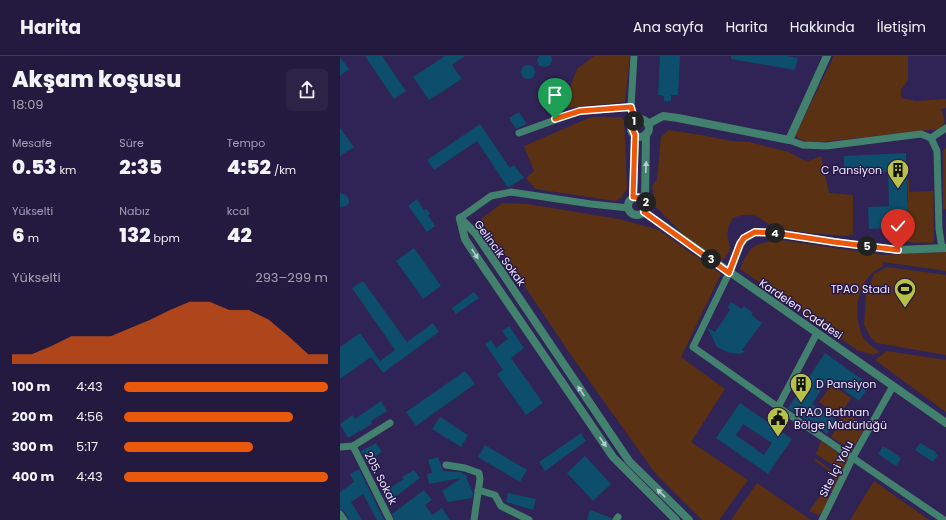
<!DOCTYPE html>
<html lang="tr">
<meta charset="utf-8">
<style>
:root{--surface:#241a40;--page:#2c2347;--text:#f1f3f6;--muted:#a3a1b1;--line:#413859;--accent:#ea580c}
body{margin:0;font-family:Poppins,sans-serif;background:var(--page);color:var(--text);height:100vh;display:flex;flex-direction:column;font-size:15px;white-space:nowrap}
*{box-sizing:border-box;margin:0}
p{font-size:13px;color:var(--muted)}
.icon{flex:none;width:22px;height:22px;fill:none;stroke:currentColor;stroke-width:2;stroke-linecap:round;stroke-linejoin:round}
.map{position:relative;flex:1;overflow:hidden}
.side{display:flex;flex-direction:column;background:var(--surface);width:340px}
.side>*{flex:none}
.pin{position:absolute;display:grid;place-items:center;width:34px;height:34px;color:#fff;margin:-41px -17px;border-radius:50% 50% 50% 0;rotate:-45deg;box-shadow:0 0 4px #0007}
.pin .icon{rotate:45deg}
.km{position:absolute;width:20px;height:20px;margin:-10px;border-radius:50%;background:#222;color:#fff;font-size:11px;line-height:20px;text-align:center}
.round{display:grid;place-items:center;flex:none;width:42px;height:42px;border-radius:6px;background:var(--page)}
.head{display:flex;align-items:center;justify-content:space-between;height:68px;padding:0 12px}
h1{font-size:22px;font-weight:800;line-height:30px}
.stats{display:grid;grid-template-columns:repeat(3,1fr);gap:6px;height:68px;padding:4px 12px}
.stats div{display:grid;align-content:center}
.stats b{font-size:20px;font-weight:800}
.stats small{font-size:11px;font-weight:400}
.stats p{font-size:11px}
.chart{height:112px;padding:8px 12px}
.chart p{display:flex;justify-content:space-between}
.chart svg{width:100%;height:72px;margin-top:4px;fill:var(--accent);opacity:.7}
ul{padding:0 12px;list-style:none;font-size:13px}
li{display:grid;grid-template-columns:64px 48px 1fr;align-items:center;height:30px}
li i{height:10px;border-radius:5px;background:var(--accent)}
header{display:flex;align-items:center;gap:24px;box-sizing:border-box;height:56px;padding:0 20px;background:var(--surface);border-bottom:1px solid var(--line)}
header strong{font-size:19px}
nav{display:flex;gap:22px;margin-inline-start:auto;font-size:14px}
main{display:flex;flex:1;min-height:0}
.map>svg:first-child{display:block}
</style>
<header>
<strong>Harita</strong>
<nav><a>Ana sayfa</a><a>Harita</a><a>Hakkında</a><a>İletişim</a></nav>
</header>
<main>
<section class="side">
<div class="head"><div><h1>Akşam koşusu</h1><p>18:09</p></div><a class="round"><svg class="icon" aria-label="share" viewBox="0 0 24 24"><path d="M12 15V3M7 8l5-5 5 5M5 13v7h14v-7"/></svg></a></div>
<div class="stats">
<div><p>Mesafe</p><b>0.53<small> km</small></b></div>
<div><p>Süre</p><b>2:35</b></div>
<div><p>Tempo</p><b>4:52<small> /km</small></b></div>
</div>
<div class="stats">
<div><p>Yükselti</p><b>6<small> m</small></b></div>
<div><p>Nabız</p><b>132<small> bpm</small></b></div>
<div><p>kcal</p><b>42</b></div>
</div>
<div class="chart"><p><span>Yükselti</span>293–299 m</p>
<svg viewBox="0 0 160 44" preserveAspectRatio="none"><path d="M0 44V38L10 38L20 33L30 27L40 27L50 27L60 22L70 17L80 11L90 6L100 6L110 11L120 11L130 17L140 27L150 38L160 38V44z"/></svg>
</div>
<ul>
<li><b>100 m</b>4:43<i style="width:100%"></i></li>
<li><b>200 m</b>4:56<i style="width:83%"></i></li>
<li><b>300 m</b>5:17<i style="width:63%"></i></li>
<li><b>400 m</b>4:43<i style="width:100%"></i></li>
</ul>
</section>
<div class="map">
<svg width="606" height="464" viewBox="0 0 606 464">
<rect width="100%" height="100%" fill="#302355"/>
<g fill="#5b3114">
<path d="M254,0H290L285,46L227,52L229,34L237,13Z"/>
<path d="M494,0H568V24L561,34V42L576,45L606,43V52L601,53L605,66L599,73L472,87L462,84L455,80Z"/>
<path d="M251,61H280L284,64L287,133L281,142L275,145L196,133L186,122L194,115L184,90Z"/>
<path d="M329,74L361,79L391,85L409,86L449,96L461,103L468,105L481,100L489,137L513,139V178L507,180C483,178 457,177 433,170C425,167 420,160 411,159C405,158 399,160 393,162C391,166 388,170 388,174C385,188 397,191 382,205L345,180L316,151L312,130L317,123L321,81Z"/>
<path d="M606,92V153H603V94Z"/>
<path d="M567,123H569V136L593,135L594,185L592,187L559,186V171H568L567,149L559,146H568Z"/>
<path d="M162,147L187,148L279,163L319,174L381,218L341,301L385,333L351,386L408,424L379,464H362L315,417L233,302L140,164Z"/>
<path d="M440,184L543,199L606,196V215L543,206V210C539,213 533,216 530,219C516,235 514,261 522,279C525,286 534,292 540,296L533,299L517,294L400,213C410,188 414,188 440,184Z"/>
<path d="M547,211L606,219V299L537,287L531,282L524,269L526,237L534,218Z"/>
<path d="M547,295L606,304V356L535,304Z"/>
<path d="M492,329L511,342L503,354L526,370L512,394L491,381L502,363L479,346Z"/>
<path d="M481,385L509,404L503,416L476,398Z"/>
<path d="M475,402L500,421L493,436L485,432L494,419L474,404Z"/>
<path d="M534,425L589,464H510Z"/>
<path d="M417,427L471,464H391Z"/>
<path d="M482,437L489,442L482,457L478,459L469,455Z"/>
</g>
<g fill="#0c4e6b" fill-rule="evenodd">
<path d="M25,0H42L66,35L54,43Z"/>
<path d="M105,0H125L112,9L122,23L89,44L73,21Z"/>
<path d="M199,0H211L212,4L210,9L206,11L199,10L197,4Z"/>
<path d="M320,0H340L338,39H331V45H324V40L318,39Z"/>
<path d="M391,0H447L458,2L455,14L391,3Z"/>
<path d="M0,1L9,13L0,20Z"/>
<circle cx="188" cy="16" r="7"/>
<path d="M179,56L187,68L176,73L169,62Z"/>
<path d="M140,68L170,112L174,109L184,122L169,131L168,132L137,85L94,114L87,104Z"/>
<path d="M0,72L14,91L0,100Z"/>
<path d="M566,97L568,171L529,173L528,151L549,150L548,116L504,118V100Z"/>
<path d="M0,137L6,139L9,143V147L6,150L0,151Z"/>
<path d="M77,143L84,154L87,153L90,158L88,159L95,170L87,176L68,150Z"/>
<path d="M74,192L101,230L83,243L56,205Z"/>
<path d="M23,225L67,286L93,267L99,276L43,317L31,301L0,323V291L20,277L40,305L55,294L12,232Z"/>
<path d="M134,236L139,242L116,258L112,252Z"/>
<path d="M391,246L402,253L404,250L413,257L411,259L422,267L402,294L405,296L398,298L387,296L377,291L368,273V272L375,276L390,254L388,251Z"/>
<path d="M169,270L184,292L171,302L203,347L186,359L157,318L163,314L145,288L151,284L156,292L168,283L162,275Z"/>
<path d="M485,297L530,329L519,345L488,323L472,348L496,364L487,378L448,352Z"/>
<path d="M125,315L135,328L76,370L66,356Z"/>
<path d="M41,345L47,355L31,365L32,368L8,382L0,368L13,359L15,363Z"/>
<path d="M400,347L452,383L428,418L376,382ZM403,368L432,387L424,399L396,379Z"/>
<path d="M100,361L128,379L121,391L92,373Z"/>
<path d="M241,377L246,385L205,415L199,406Z"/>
<path d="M36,387L42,396L26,406L21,395Z"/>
<path d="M580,387L596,396L595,398L598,399L593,406L575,394Z"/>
<path d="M145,389L187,414L180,426L138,401Z"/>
<path d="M543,390L559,400L558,401L561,403L556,410L538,398Z"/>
<path d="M245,400L271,428L253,445L227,417Z"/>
<path d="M98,401L103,415L120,416L129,421H126L133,437L132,442L108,446L102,435L121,422L89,428L87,418L92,417L88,404Z"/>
<path d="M19,413L44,464H37L23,438L11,446L22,464H9L4,455L0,453V436L14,426L10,418Z"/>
<path d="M74,414L80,422L47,447L42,437L64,423L62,421Z"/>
<path d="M84,434L92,444L85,449L92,459L102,452L110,464H55L52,458Z"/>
<path d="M168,437L196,443L193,454L166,446Z"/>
<path d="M250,454L272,462L271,464H247Z"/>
</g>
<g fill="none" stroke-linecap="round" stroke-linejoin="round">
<g stroke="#43816f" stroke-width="7">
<path d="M294,0L291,51L295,65"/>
<path d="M179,77L240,55L291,51"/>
<path d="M591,82L606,72"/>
<path d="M449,84L463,89L486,90L581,78L591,82L597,95L599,173L602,192"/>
<path d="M120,162L151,140L171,136L251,148L288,152"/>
<path d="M389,217L353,291L438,351L604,464"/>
<path d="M438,351L477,277"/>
<path d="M13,390L50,464"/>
<path d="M0,391L13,390L50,367"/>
<path d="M106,409L125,412L139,417L140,423L134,464"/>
<path d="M138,434L155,439L161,450L189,464"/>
<path d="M0,458L4,464"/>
<path d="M276,464L278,461"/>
<path d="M482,464L513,401L553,330"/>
</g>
<g stroke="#43816f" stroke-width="8">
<circle cx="300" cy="72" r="9"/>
<path d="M308,68L323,60L338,62L449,84L487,0"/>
<circle cx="297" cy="150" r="9"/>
<path d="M293,141L295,79"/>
<path d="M305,144L306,78"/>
<path d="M304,156L606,367"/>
<path d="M120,162L136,178L289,405L349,464"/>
<path d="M120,163L125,183L136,200L273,401L336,464"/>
<path d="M389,217L400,188L405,182L415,176L435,177L494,186L558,194L606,192"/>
</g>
</g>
<defs><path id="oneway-solid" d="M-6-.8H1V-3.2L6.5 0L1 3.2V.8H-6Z"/></defs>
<g fill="#b9cad2">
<use href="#oneway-solid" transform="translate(306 111) rotate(-88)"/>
<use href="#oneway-solid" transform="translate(135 198) rotate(57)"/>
<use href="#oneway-solid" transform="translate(241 335) rotate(-124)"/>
<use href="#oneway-solid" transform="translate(263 386) rotate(55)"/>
<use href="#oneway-solid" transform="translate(321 437) rotate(-136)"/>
</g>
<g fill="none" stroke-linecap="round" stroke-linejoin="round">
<g stroke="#fff" stroke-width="8">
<path id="route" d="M215,63L240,55L291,51L295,65L292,72L295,79L293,141L302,142L307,149L304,156L389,217L400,188L404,182L415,176L435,177L494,186L558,194"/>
</g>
<use href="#route" stroke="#ea580c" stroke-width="5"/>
</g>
<defs>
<g id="building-pin" transform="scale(1.15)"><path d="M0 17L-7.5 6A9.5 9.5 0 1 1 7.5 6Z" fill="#b8c147" stroke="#271849"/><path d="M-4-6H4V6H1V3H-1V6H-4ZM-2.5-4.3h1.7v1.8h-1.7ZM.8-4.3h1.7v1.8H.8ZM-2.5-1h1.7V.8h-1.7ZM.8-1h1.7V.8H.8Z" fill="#111"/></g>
<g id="stadium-pin" transform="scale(1.15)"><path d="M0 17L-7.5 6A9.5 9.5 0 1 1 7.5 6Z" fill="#b8c147" stroke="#271849"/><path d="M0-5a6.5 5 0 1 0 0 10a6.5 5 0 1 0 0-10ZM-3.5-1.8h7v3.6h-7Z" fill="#111"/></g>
<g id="civic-pin" transform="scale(1.15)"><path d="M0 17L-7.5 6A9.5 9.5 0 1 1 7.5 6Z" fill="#b8c147" stroke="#271849"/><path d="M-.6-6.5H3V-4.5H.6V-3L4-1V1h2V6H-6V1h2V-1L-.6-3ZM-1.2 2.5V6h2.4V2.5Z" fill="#111"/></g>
</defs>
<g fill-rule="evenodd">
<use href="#building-pin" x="558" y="114"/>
<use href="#stadium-pin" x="565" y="233"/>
<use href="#building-pin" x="461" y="328"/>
<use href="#civic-pin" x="438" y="362"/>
</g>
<g text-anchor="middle" stroke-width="3" stroke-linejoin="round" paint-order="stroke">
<g font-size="11" fill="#ece9fd" stroke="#271849" text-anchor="end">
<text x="542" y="118">C Pansiyon</text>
<text x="550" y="237">TPAO Stadı</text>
<text x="476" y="332" text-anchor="start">D Pansiyon</text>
<text x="454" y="360" text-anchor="start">TPAO Batman<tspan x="454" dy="13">Bölge Müdürlüğü</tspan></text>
</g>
<g font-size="11" fill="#ece9fd" stroke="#271849">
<text transform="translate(160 197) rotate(54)" y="4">Gelincik Sokak</text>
<text transform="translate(461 253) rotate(34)" y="4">Kardelen Caddesi</text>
<text transform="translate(496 413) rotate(-63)" y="4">Site İçi Yolu</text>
<text transform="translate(41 422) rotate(63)" y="4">205. Sokak</text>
</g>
</g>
</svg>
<div class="pin" style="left:215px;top:63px;background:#1e9e55"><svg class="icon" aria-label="arrive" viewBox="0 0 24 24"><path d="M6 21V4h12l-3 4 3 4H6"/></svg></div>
<div class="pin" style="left:558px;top:194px;background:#d93025"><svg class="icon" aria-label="check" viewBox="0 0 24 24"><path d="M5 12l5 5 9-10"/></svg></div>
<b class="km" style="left:294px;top:65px">1</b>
<b class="km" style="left:306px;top:146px">2</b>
<b class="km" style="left:371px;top:203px">3</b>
<b class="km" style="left:435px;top:177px">4</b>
<b class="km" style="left:527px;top:190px">5</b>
</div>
</main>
